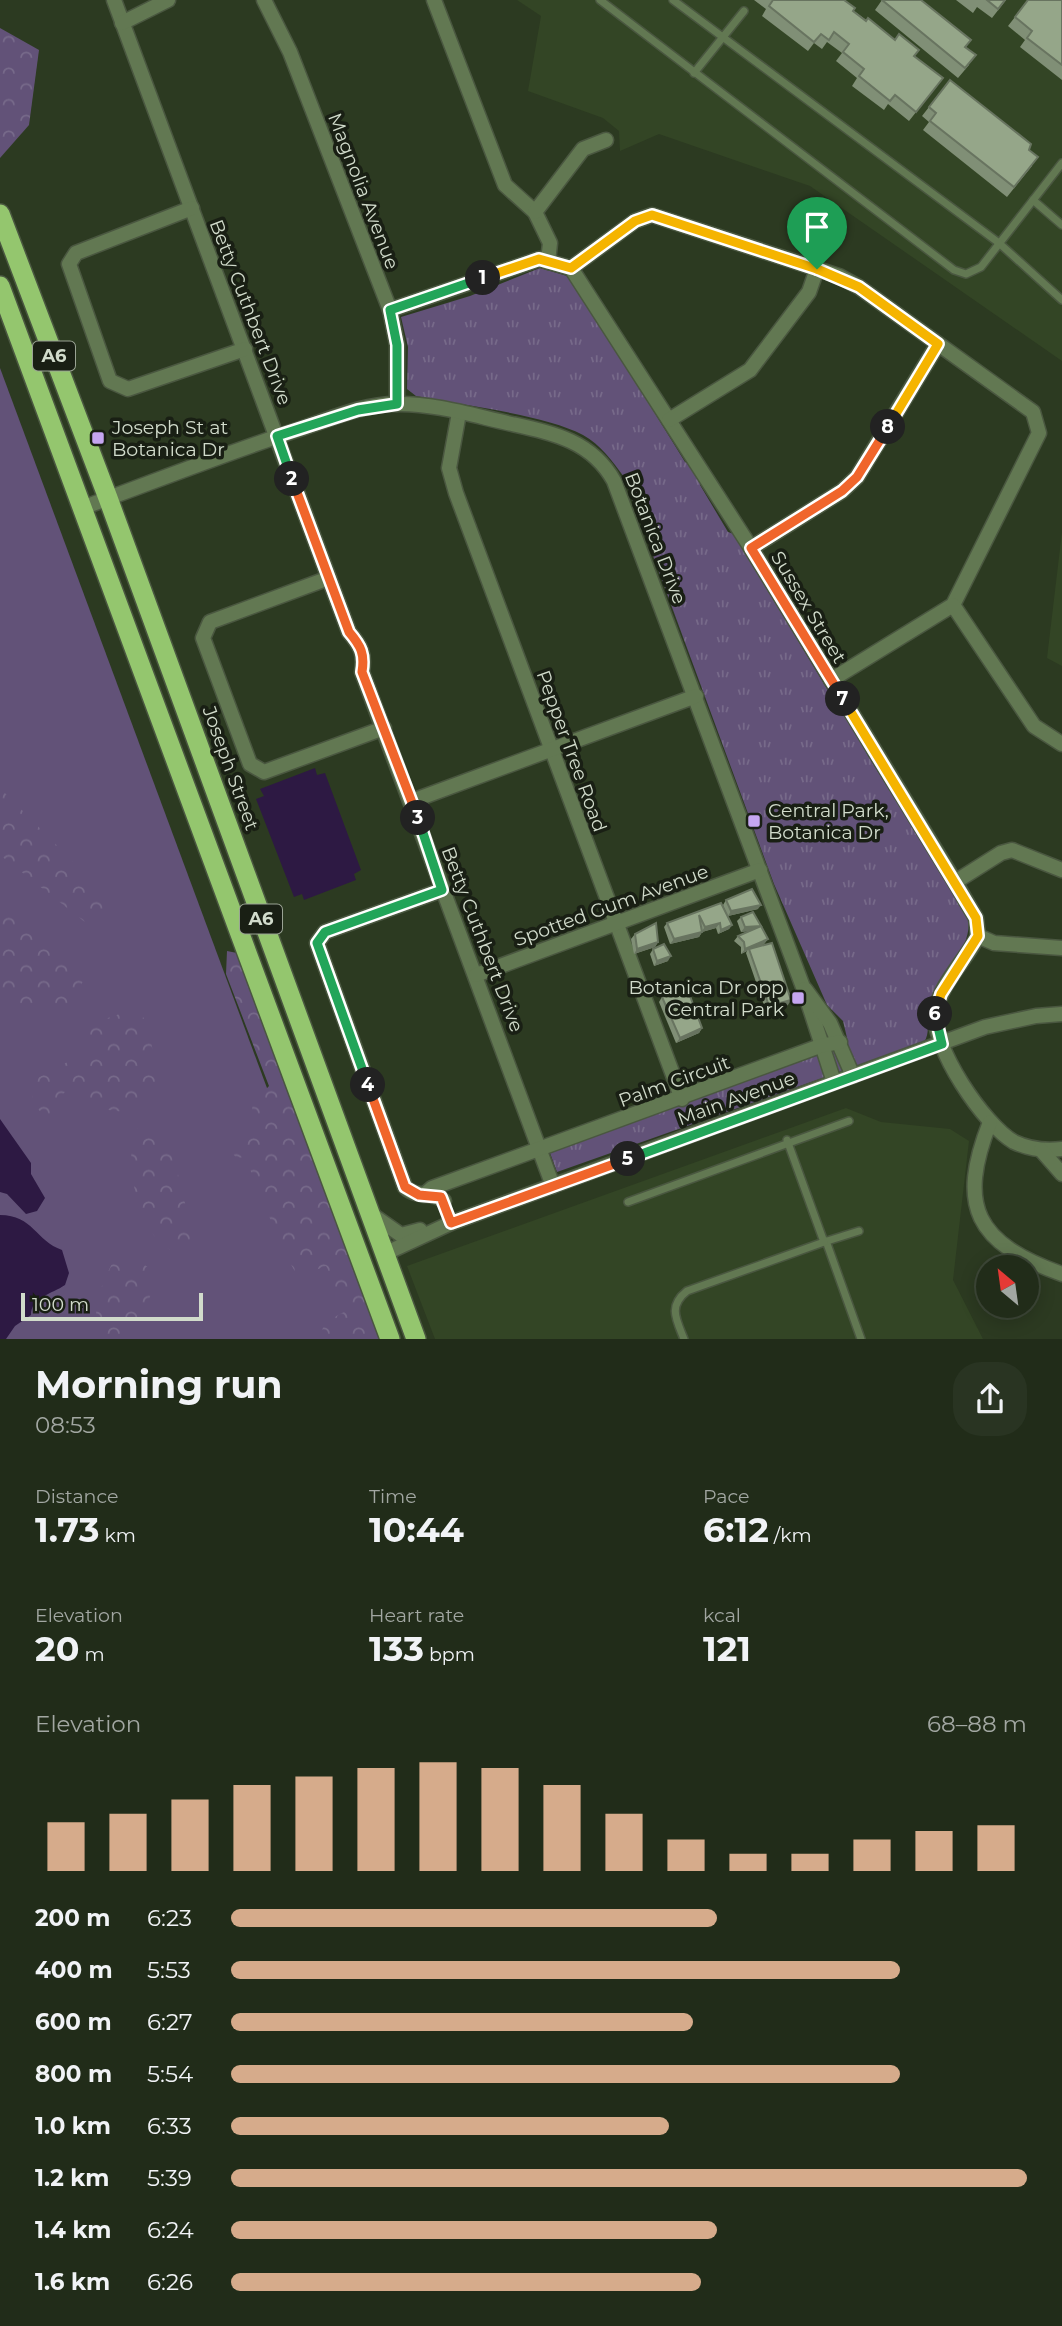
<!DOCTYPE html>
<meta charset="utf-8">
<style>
:root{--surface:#212c19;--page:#293422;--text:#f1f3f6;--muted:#a2a7a2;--line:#3e4838;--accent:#d6ab8b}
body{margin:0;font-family:Montserrat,sans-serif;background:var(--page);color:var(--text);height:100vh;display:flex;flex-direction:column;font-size:26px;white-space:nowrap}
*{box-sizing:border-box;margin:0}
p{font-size:23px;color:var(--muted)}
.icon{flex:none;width:38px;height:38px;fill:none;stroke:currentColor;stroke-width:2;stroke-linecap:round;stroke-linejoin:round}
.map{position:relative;height:1339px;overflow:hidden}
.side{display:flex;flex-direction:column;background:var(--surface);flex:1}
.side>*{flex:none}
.needle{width:46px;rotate:331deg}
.buttons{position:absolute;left:976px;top:1255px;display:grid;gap:14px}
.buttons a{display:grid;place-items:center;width:63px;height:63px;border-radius:50%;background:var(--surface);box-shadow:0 4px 18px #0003,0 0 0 2px var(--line);font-size:35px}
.scale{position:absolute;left:21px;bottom:18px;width:182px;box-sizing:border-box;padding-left:7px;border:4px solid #d1dbcb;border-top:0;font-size:19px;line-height:24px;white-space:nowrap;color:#d1dbcb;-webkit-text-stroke:5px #191f14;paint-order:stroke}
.pin{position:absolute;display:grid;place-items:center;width:60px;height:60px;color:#fff;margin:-72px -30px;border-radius:50% 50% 50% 0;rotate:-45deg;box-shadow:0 0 7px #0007}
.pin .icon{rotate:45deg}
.km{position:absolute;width:35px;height:35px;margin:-18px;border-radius:50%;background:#222;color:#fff;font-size:19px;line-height:35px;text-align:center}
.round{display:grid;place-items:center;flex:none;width:74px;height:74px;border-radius:28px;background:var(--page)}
.head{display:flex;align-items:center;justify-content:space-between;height:119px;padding:0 35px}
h1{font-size:38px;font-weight:700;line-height:52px}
.stats{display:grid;grid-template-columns:repeat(3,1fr);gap:10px;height:119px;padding:7px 35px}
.stats div{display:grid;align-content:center}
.stats b{font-size:35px;font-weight:700}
.stats small{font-size:19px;font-weight:400}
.stats p{font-size:19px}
.chart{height:196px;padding:14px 35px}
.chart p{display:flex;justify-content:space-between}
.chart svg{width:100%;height:126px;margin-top:7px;stroke:var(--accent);stroke-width:6}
ul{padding:0 35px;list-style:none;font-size:23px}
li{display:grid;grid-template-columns:112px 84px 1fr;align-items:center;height:52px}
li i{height:18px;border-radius:9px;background:var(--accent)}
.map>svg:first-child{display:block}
</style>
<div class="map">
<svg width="1062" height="1339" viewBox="0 0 1062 1339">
<defs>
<pattern id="forest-crowns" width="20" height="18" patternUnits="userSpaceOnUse" patternTransform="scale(1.75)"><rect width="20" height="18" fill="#625278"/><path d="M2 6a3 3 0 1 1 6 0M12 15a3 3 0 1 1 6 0" fill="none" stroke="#776a8a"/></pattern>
<pattern id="park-tufts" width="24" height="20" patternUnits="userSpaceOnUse" patternTransform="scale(1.75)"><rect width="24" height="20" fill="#625278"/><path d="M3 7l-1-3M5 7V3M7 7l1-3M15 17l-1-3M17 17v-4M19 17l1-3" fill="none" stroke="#776a8a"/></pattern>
</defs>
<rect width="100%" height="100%" fill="#2c3a21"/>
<g fill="#334525">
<path d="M517,0H1062V361L810,186L659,134L620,151L619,131L603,118L528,91L541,16Z"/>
<path d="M1062,532V666L1047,658Z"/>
<path d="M846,1108L881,1122L950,1129L969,1141L953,1280L983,1339H435L407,1266Z"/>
</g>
<path fill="#625278" d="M0,368L360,1339H0Z"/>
<g fill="url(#forest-crowns)">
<path d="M0,28L39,50L29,125L0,158Z"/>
<path d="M0,788L112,901L95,930L0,855Z"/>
<path d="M0,906L64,948L83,981C66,1022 32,1014 0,994Z"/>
<path d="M227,951L237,953L385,1339H320C320,1324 334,1317 346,1311L326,1266L298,1277L282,1248L245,1157L236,1158L231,1150L232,1142L253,1127L252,1104L269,1086L226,974Z"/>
<path d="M137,1008L147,1023L160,1085C139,1120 101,1119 78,1088H69L63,1094L68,1113L50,1119C33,1107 31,1102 32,1081L101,1044V1035L83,1042L73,1030Z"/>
<path d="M152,1114L174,1158L195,1244L184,1257C177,1253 167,1249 161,1243C135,1220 114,1133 152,1114Z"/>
<path d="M134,1257L149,1268L154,1286L139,1326L144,1339H95C96,1303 97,1292 114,1260Z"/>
</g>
<path fill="url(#park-tufts)" d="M540,268L567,276L578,289L685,462L692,466L701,480L700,485L728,532L734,534L827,689L834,693L868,756L968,916C974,949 940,974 929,1005C924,1018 932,1030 924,1042L557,1172L550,1153L848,1042L843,1021L827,1005L774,884L624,477C612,461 601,445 583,435C546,415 461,405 416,396L407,389L408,347L401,317L470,296Z"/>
<g fill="#2d1943">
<path d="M315,768L317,775L325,773L361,870L354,874L356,880L304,900L302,894L294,897L256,799L264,796L260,789Z"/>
<path d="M0,1119L31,1163V1174L45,1198L37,1211L26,1214L7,1194L0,1192Z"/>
<path d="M0,1215C33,1215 36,1241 62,1250L69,1273L65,1285C52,1294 31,1297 31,1315L15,1326L6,1339H0Z"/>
</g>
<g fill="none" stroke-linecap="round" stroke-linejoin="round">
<g stroke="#4a5740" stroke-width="10">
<g id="service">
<path d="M600,0L954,270L966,274L981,267L1062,163"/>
<path d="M673,0L999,243L1062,300"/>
<path d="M694,73L744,11"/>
<path d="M1033,200L1062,225"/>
<path d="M628,1202L849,1121"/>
<path d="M826,1241L861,1339"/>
<path d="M824,1242L859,1231"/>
<path d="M684,1339C676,1319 668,1306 687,1291L824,1242L787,1140"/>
</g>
</g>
<g stroke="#4a5740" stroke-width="17">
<g id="minor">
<path d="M114,0L349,632C361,646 365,654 362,672L553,1186"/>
<path d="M264,0L290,52L390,310L397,345V404"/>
<path d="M434,0L505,185L535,212L550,243L548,262"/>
<path d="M122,23L168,0"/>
<path d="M192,208L76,253L69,264L110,381L128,389L245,349"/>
<path d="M535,212L583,149L606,140"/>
<path d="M571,268L635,221L652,215L839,276L859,287L1033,412L1039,433L953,605L831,680"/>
<path d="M571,268L751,548L955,882L976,918L978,936"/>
<path d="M390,310L539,259L571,268"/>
<path d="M459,413L449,468L456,493L682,1099"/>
<path d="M669,420L750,370L809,292L817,269"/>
<path d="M82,508C155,481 229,452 303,428C333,418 364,404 396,404C434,403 475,416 512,424C553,433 592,441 614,481L803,987L834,1082"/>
<path d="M751,548L842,491L857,477L938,344"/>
<path d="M329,578L210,622L203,638L250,764L264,772L384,728"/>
<path d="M953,605L1034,726L1062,744"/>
<path d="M412,801L696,696"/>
<path d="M955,882L1001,853L1012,850L1062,870"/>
<path d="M442,890L325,932L317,943L405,1187C417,1199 432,1190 444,1201"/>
<path d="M978,936C966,960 940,984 936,1011C930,1046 985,1126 1014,1142C1029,1149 1046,1151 1062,1149"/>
<path d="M978,936L994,943L1062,948"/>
<path d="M476,975L760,870"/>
<path d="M805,989L830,1023L853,1076"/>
<path d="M990,1122C957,1206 975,1243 1062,1274"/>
<path d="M1041,1150L1062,1174"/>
<path d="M424,1195L432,1188L820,1046L840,1042"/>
<path d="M371,1214L401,1235L420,1230"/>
<path d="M384,1254L451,1223L985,1027L1036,1016L1062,1014"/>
</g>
</g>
<g stroke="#4a5740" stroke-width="22">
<g id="trunk">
<path d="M0,214L108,498L416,1339"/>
<path d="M0,286L390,1339"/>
</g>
</g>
<use href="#service" stroke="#627852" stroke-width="7"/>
<use href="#minor" stroke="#627852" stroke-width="14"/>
<use href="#trunk" stroke="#94c66e" stroke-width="19"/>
</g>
<g fill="#808f76">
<path d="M754,0H844L854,11L915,56L936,87L909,121L888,104L884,110L852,86L857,78L836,61L842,53L827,42L822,49L814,43L808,51L762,16L766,9Z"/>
<path d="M882,0L971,40L966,47L969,65L958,78L875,10Z"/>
<path d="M956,0H1006L992,18L977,7L973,13Z"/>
<path d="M1062,0V80L1020,47L1025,40L1008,26L1015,17Z"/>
<path d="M929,107L1029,150L1032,166L1007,197L923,130L929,122L922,116Z"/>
<path d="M726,900L758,909L728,916L732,925L729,929L718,934L716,928L702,932L699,937L670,944L664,927L667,923L726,913L723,905Z"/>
<path d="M741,917L768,939L764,944L759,946L788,1005L766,1011L746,953L747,951L741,954V947L734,941L738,936L748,931L741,932L737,921Z"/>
<path d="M635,934L658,942L655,947L634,954L631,939Z"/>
<path d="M653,949L668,961L654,966L650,954Z"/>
<path d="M662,997L702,1028L699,1033L676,1043L659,1002Z"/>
</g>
<g fill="#687460">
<path d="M761,905L758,909L728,916L731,911Z"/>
<path d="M720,923L716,928L702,932L699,937L670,944L674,939L701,932L705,927Z"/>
<path d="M732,925L729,929L718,934L721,930Z"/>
<path d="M761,926L757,930L741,932L745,927Z"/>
<path d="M768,939L764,944L750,950L749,949L747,951L741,954L745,949Z"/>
<path d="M658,942L655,947L634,954L637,949Z"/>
<path d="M671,956L668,961L654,966L657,961Z"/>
<path d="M791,1000L788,1005L766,1011L769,1006Z"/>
<path d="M702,1028L699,1033L676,1043L680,1038Z"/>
</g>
<g fill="#95a689" stroke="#687460" stroke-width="2">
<path d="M773,0H844L855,8L853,11L866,21L868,18L895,40L899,34L919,50L914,56L943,78L916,112L895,95L890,101L859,76L864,69L843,52L849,44L834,32L829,40L821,34L814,42L769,6Z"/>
<path d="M882,0H921L971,40L965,47L976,55L965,68Z"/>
<path d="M987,0H1005L998,9Z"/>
<path d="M1028,0H1062V65L1027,38L1032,31L1015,17Z"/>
<path d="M950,80L1031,144L1029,150L1038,157L1014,187L930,121L936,113L929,107Z"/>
<path d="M752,889L761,905L731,911L726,900Z"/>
<path d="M721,903L732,925L721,930L720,923L705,927L699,915L702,932L674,939L667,923Z"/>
<path d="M753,912L761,926L745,927L741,917Z"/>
<path d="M656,923L658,942L637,949L635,934Z"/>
<path d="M761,926L768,939L745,949L744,942L738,936Z"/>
<path d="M772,943L791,1000L769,1006L749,949Z"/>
<path d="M664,944L671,956L657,961L653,949Z"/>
<path d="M687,988L702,1028L680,1038L662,997Z"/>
</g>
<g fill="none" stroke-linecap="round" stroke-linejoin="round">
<g stroke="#fff" stroke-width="14">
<path id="split-1" d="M483,278L539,259L571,268L635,221L652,215L817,269"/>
</g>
<g stroke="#fff" stroke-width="14">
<path id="split-2" d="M292,479L277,436L358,410L397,404V345L390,310L483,278"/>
</g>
<g stroke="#fff" stroke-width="14">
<path id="split-3" d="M292,479L349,632C361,646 365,654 362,672L418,818"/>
</g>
<g stroke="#fff" stroke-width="14">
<path id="split-4" d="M368,1085L317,943L325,932L442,890L418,818"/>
</g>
<g stroke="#fff" stroke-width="14">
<path id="split-5" d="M368,1085L405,1187L419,1195L441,1197L451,1223L628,1159"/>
</g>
<g stroke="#fff" stroke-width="14">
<path id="split-6" d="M628,1159L942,1044L935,1014"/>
</g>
<g stroke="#fff" stroke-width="14">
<path id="split-7" d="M843,699L976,918L978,936L941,994L935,1014"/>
</g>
<g stroke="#fff" stroke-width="14">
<path id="split-8" d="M843,699L751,548L842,491L857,477L888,427"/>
</g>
<g stroke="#fff" stroke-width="14">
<path id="split-9" d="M817,269L859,287L938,344L888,427"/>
</g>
<use href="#split-1" stroke="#f5b400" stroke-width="9"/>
<use href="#split-2" stroke="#22a559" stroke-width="9"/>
<use href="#split-3" stroke="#f0652b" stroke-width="9"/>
<use href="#split-4" stroke="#22a559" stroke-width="9"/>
<use href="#split-5" stroke="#f0652b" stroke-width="9"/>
<use href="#split-6" stroke="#22a559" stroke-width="9"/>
<use href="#split-7" stroke="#f5b400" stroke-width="9"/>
<use href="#split-8" stroke="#f0652b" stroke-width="9"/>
<use href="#split-9" stroke="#f5b400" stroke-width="9"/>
</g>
<g fill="#c5a6f0" stroke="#191f14" stroke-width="2.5">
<rect x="91" y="431" width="14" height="14" rx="3.5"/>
<rect x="747" y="814" width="14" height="14" rx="3.5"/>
<rect x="791" y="991" width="14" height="14" rx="3.5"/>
</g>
<g text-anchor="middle" stroke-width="7" stroke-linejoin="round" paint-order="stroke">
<g fill="#191f14" stroke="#9aa394" stroke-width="2">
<rect x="33" y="341.5" width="42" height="29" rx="5"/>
<rect x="240" y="904.5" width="42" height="29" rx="5"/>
</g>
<g font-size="18" font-weight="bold" fill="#d1dbcb">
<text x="54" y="362">A6</text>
<text x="261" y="925">A6</text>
</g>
<g font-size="19" fill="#d1dbcb" stroke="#191f14">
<text transform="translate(364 191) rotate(69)" y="7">Magnolia Avenue</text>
<text transform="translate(251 312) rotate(69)" y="7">Betty Cuthbert Drive</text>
<text transform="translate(656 538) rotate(69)" y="7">Botanica Drive</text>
<text transform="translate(809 607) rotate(59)" y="7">Sussex Street</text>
<text transform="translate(572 751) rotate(70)" y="7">Pepper Tree Road</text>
<text transform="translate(231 768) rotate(70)" y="7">Joseph Street</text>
<text transform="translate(611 905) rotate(-20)" y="7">Spotted Gum Avenue</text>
<text transform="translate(483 939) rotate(69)" y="7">Betty Cuthbert Drive</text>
<text transform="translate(674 1081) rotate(-20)" y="7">Palm Circuit</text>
<text transform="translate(736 1098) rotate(-20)" y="7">Main Avenue</text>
</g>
<g font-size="19" fill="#d1dbcb" stroke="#191f14" text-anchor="start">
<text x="112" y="434">Joseph St at<tspan x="112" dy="22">Botanica Dr</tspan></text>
<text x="768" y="817">Central Park,<tspan x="768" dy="22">Botanica Dr</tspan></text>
<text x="784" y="994" text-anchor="end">Botanica Dr opp<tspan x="784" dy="22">Central Park</tspan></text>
</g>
</g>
</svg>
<div class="buttons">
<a><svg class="needle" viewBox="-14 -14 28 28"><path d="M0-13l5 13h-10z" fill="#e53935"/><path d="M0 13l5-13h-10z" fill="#a2a7a2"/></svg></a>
</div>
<div class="scale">100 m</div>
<div class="pin" style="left:817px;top:269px;background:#1e9e55"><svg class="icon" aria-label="arrive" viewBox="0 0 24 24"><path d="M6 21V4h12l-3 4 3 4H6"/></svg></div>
<b class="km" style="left:483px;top:278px">1</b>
<b class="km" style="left:292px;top:479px">2</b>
<b class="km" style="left:418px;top:818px">3</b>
<b class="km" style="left:368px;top:1085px">4</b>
<b class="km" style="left:628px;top:1159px">5</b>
<b class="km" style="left:935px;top:1014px">6</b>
<b class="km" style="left:843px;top:699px">7</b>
<b class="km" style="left:888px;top:427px">8</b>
</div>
<section class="side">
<div class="head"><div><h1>Morning run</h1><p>08:53</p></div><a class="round"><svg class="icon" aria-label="share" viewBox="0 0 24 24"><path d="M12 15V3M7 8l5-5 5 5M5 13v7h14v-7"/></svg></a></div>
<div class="stats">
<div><p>Distance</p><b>1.73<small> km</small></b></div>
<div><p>Time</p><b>10:44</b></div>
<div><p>Pace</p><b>6:12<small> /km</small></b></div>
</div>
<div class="stats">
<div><p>Elevation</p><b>20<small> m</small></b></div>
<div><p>Heart rate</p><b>133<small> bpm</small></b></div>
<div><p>kcal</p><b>121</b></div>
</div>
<div class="chart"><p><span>Elevation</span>68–88 m</p>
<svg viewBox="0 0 160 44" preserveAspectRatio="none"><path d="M5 44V27M15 44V24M25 44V19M35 44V14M45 44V11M55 44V8M65 44V6M75 44V8M85 44V14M95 44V24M105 44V33M115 44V38M125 44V38M135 44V33M145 44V30M155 44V28"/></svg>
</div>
<ul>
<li><b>200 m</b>6:23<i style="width:61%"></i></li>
<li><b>400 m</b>5:53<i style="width:84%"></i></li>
<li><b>600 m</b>6:27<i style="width:58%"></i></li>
<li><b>800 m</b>5:54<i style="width:84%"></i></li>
<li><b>1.0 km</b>6:33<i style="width:55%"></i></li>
<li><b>1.2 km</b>5:39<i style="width:100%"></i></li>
<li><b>1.4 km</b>6:24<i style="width:61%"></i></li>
<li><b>1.6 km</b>6:26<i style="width:59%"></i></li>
</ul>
</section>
